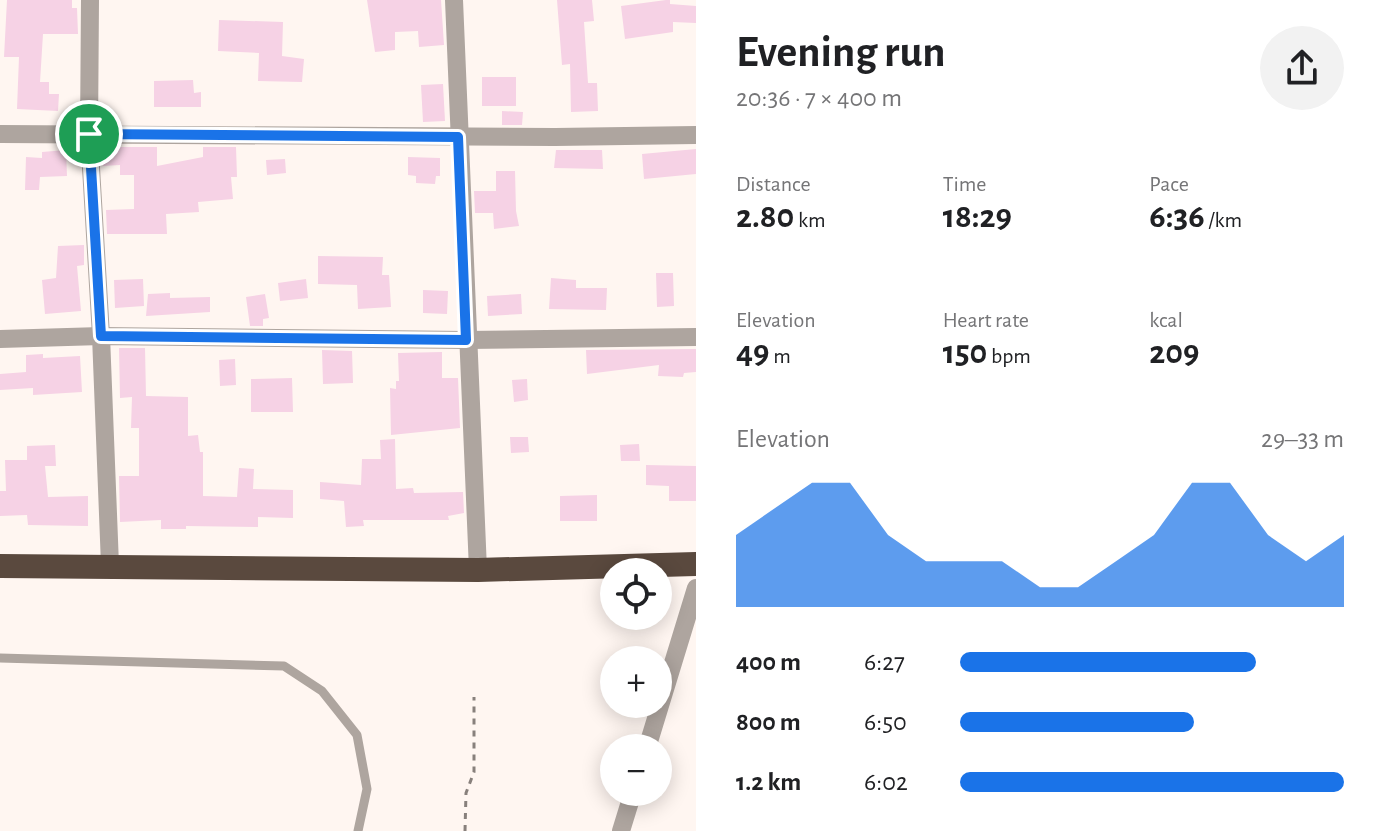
<!DOCTYPE html>
<meta charset="utf-8">
<style>
:root{--surface:#fff;--page:#f2f2f2;--text:#202124;--muted:#757577;--accent:#1a73e8}
body{margin:0;font-family:"Alegreya Sans",sans-serif;background:var(--page);color:var(--text);height:100vh;display:flex;flex-direction:column;font-size:30px;white-space:nowrap}
*{box-sizing:border-box;margin:0}
p{font-size:26px;color:var(--muted)}
.icon{flex:none;width:44px;height:44px;fill:none;stroke:currentColor;stroke-width:2;stroke-linecap:round;stroke-linejoin:round}
.map{position:relative;flex:1;overflow:hidden}
.sheet{display:flex;flex-direction:column;background:var(--surface);width:688px}
.sheet>*{flex:none}
.controls{position:absolute;left:600px;top:558px;display:grid;gap:16px}
.controls a{display:grid;place-items:center;width:72px;height:72px;border-radius:50%;background:var(--surface);box-shadow:0 4px 20px #0003;font-size:40px}
.pin{position:absolute;display:grid;place-items:center;width:68px;height:68px;color:#fff;margin:-34px;border:4px solid #fff;border-radius:50%;box-shadow:0 2px 8px #0007}
.round{display:grid;place-items:center;flex:none;width:84px;height:84px;border-radius:42px;background:var(--page)}
.headline{display:flex;align-items:center;justify-content:space-between;height:136px;padding:0 40px}
h1{font-size:44px;font-weight:700;line-height:60px}
.metrics{display:grid;grid-template-columns:repeat(3,1fr);gap:12px;height:136px;padding:8px 40px}
.metrics div{display:grid;align-content:center}
.metrics b{font-size:34px;font-weight:700}
.metrics small{font-size:22px;font-weight:400}
.metrics p{font-size:22px}
.chart{height:224px;padding:16px 40px}
.chart p{display:flex;justify-content:space-between}
.chart svg{width:100%;height:144px;margin-top:8px;fill:var(--accent);opacity:.7}
ul{padding:0 40px;list-style:none;font-size:26px}
li{display:grid;grid-template-columns:128px 96px 1fr;align-items:center;height:60px}
li i{height:20px;border-radius:10px;background:var(--accent)}
main{display:flex;flex:1;min-height:0}
.map>svg:first-child{display:block}
</style>
<main>
<div class="map">
<svg width="696" height="831" viewBox="0 0 696 831">
<rect width="100%" height="100%" fill="#fff6f1"/>
<g fill="#f6d2e5">
<path d="M7,0H72V8H77L78,34H43L40,82H49V94H59L58,111L17,109L19,57H4Z"/>
<path d="M367,0H441L444,45L419,47L418,31L395,32V50L375,52Z"/>
<path d="M557,0H592L594,21L584,22L588,83H597L598,111L571,112L570,64L562,65Z"/>
<path d="M666,0H670V4L696,6V23L673,22V32L625,39L621,6Z"/>
<path d="M219,20L283,22L282,56L304,59L302,82L258,81L259,53L218,51Z"/>
<rect x="482" y="77" width="34" height="29"/>
<path d="M193,80L194,93L201,92V107H154V81Z"/>
<path d="M443,84L445,121L423,122L421,85Z"/>
<path d="M502,111L523,112L522,125H502Z"/>
<path d="M102,147H157V166L203,157V147H236L237,177H231L233,199L198,202L199,212L166,214L167,234H107L106,210L134,209V175H120V165L103,166Z"/>
<path d="M696,149V174L644,179L642,154Z"/>
<path d="M66,150L67,176L40,177L39,190H25L26,157L42,158V152Z"/>
<path d="M556,150H602L603,169L554,168Z"/>
<path d="M408,157L440,158V176H436L435,184L416,183V176L408,175Z"/>
<path d="M285,159L286,173L267,175L266,160Z"/>
<path d="M496,171H515L516,211L519,226L494,229L493,213H475L474,191H496Z"/>
<path d="M84,245V265L77,266L81,311L45,314L42,280L56,278L58,246Z"/>
<path d="M318,256L383,257L382,275H389L391,307L358,309L357,285L318,284Z"/>
<path d="M656,273H673L674,306L657,307Z"/>
<path d="M551,278L576,280V288H607L606,310L549,309Z"/>
<path d="M143,279L144,306L115,308L114,280Z"/>
<path d="M306,279L308,298L280,301L278,283Z"/>
<path d="M423,290L448,291L447,314L423,313Z"/>
<path d="M170,293V298L210,297V312L146,316L148,294Z"/>
<path d="M265,294L269,318L263,319V326H250L246,297Z"/>
<path d="M521,294L522,314L488,316L487,296Z"/>
<path d="M119,348H145L146,396L188,397V436L198,435L200,452H203V496L237,497L239,468L254,469L253,489L293,490V518L258,517V527L186,526V529H161V520L120,522L119,476H139V428H131L132,397L120,398Z"/>
<path d="M696,349V372L684,373L683,377L658,376L659,365L587,374L586,350Z"/>
<path d="M322,350L352,351L353,383L323,384Z"/>
<path d="M442,352V378H458L460,428L391,435L390,388L396,389V381H399L398,353Z"/>
<path d="M43,354V358L80,356L82,392L33,395V388L0,390V374L26,372V355Z"/>
<path d="M235,359L236,385L220,386L219,360Z"/>
<path d="M292,378L293,412H251V379Z"/>
<path d="M527,379L528,400L514,402L512,380Z"/>
<path d="M510,437H528L529,452L511,453Z"/>
<path d="M395,439L396,489L413,488L414,493L463,492L464,513L448,516L449,520H363L364,526L346,527L344,501L320,499V482L361,485L362,459H381L380,440Z"/>
<path d="M639,444L640,461H621L620,445Z"/>
<path d="M55,445L56,466H45L48,497L88,496V526L28,525L27,515L0,516V491H6L5,460H27V446Z"/>
<path d="M646,465L696,466V501H669V486L646,485Z"/>
<path d="M597,495V521H560V496Z"/>
</g>
<g fill="none" stroke-linecap="round" stroke-linejoin="round">
<path stroke="#88807c" stroke-width="3" stroke-dasharray="6 6" stroke-linecap="butt" d="M465,831L466,793L474,772V697"/>
<path stroke="#aea59f" stroke-width="9" d="M0,658L284,666L322,691L357,735L367,789L358,831"/>
<g stroke="#aea59f" stroke-width="18">
<path d="M90,0L89,134L101,336L110,565"/>
<path d="M454,0L478,570"/>
<path d="M0,134L555,137L696,135"/>
<path d="M0,339L101,336L466,340L696,337"/>
<path d="M647,748L696,588"/>
<path d="M621,831L633,792"/>
</g>
<path stroke="#5a493e" stroke-width="24" d="M0,566L478,570L696,564"/>
</g>
<g fill="none" stroke-linecap="round" stroke-linejoin="round">
<g stroke="#fff" stroke-width="16">
<path id="route" d="M89,134L458,137L466,340L101,336Z"/>
</g>
<use href="#route" stroke="#1a73e8" stroke-width="10"/>
</g>
</svg>
<div class="controls">
<a><svg class="icon" aria-label="locate" viewBox="0 0 24 24"><circle cx="12" cy="12" r="6"/><path d="M12 2v4M12 18v4M2 12h4M18 12h4"/></svg></a>
<a>+</a>
<a>−</a>
</div>
<div class="pin" style="left:89px;top:134px;background:#1e9e55"><svg class="icon" aria-label="arrive" viewBox="0 0 24 24"><path d="M6 21V4h12l-3 4 3 4H6"/></svg></div>
</div>
<section class="sheet">
<div class="headline"><div><h1>Evening run</h1><p>20:36 · 7 × 400 m</p></div><a class="round"><svg class="icon" aria-label="share" viewBox="0 0 24 24"><path d="M12 15V3M7 8l5-5 5 5M5 13v7h14v-7"/></svg></a></div>
<div class="metrics">
<div><p>Distance</p><b>2.80<small> km</small></b></div>
<div><p>Time</p><b>18:29</b></div>
<div><p>Pace</p><b>6:36<small> /km</small></b></div>
</div>
<div class="metrics">
<div><p>Elevation</p><b>49<small> m</small></b></div>
<div><p>Heart rate</p><b>150<small> bpm</small></b></div>
<div><p>kcal</p><b>209</b></div>
</div>
<div class="chart"><p><span>Elevation</span>29–33 m</p>
<svg viewBox="0 0 160 44" preserveAspectRatio="none"><path d="M0 44V22L10 14L20 6L30 6L40 22L50 30L60 30L70 30L80 38L90 38L100 30L110 22L120 6L130 6L140 22L150 30L160 22V44z"/></svg>
</div>
<ul>
<li><b>400 m</b>6:27<i style="width:77%"></i></li>
<li><b>800 m</b>6:50<i style="width:61%"></i></li>
<li><b>1.2 km</b>6:02<i style="width:100%"></i></li>
</ul>
</section>
</main>
